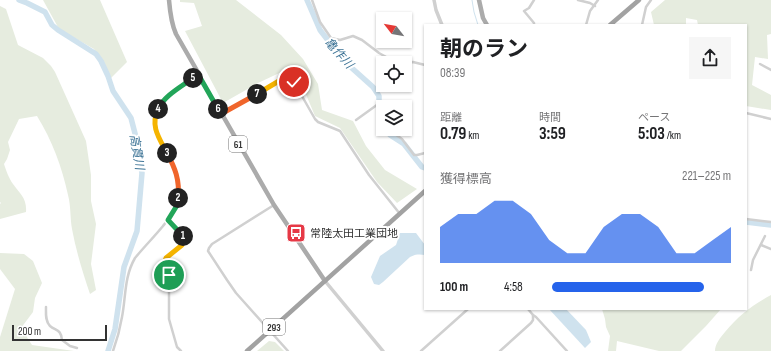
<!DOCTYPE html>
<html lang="ja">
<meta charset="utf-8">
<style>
:root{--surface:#fff;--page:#f6f6f6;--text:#202124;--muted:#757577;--accent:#2563eb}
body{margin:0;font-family:"Sofia Sans Condensed","Noto Sans JP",sans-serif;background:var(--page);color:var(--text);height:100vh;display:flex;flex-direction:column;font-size:15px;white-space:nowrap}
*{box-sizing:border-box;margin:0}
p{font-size:13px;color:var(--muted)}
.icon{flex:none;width:22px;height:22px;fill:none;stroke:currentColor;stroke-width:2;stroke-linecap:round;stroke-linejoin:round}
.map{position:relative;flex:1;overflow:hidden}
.drawer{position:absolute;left:424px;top:24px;width:323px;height:286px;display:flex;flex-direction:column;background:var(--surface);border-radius:0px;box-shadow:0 1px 3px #0004}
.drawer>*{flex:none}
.needle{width:26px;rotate:301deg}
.tools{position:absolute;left:376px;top:12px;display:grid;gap:8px}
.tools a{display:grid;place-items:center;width:36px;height:36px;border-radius:0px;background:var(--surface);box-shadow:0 1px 3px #0004;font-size:20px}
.scale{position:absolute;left:12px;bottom:10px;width:95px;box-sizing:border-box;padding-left:4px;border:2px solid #333;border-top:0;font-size:11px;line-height:14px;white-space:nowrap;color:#333;-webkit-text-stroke:3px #fff;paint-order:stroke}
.pin{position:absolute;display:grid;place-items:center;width:34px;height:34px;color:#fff;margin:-17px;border:2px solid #fff;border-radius:50%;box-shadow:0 1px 4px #0007}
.km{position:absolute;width:20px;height:20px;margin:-10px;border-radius:50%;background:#222;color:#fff;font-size:11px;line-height:20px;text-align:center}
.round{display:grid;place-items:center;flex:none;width:42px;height:42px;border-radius:0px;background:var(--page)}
.head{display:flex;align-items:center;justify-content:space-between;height:68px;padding:0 16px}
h1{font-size:22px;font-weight:700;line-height:30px}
.stats{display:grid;grid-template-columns:repeat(3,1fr);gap:6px;height:68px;padding:4px 16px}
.stats div{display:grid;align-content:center}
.stats b{font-size:17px;font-weight:700}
.stats small{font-size:11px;font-weight:400}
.stats p{font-size:11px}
.chart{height:112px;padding:8px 16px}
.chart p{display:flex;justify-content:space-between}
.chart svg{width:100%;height:72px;margin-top:4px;fill:var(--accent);opacity:.7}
ul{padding:0 16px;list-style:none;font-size:13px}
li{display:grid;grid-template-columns:64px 48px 1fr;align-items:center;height:30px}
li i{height:10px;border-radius:5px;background:var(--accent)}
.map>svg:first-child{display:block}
</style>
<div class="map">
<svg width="771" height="351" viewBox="0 0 771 351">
<rect width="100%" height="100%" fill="#fff"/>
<g fill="#e6ecdf">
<path d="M43,0H100L127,62L111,78L94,49L59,29Z"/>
<path d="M180,0H236L281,35L303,59L318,84L322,110L353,121L366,146L385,170L417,189L397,203L377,182L340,128L315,116L305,92L290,68L258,83L223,103L185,31L202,26L194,3L180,2Z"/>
<path d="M665,0H771V34L767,35L768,59L755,57L752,85L771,95V110L746,106V25H698L697,20L686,18V25H654L651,12Z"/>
<path d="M0,6L6,9L18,45L43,58L51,66L55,72L86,141L91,175V201L96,224L91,264L96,290L90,294C83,273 76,251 72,229C70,218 71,206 68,195C62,167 52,140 37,116L19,119L8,142L10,150L7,159L4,164C6,170 9,179 13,184C20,194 27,198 26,212L0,219V204L1,203L0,202Z"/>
<path d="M0,253L24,254L33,261L42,283L35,298L33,312L21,328L32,345L74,351H0V337L15,289L0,269Z"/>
<path d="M771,295V351H715C715,344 720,338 725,332C739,315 751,306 771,295Z"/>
<path d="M602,309H721L706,326L681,351H659L617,341L616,351H608L610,336L606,327L605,319Z"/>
<path d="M269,341L275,342L284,351H257Z"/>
</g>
<g fill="#cfe2ee">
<path d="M400,233H416L425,245V255C420,254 415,254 410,257L383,282L379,285L374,284L371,277L380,256L396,245Z"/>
<path d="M549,309H566L586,330L591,342L585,348Z"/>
</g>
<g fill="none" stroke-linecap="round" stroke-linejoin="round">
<path stroke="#cfe2ee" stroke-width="1" d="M472,0L474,12L478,25"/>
<g stroke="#cfe2ee" stroke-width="5.5">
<path d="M19,0L27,3L45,12L52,25L58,30L96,54L101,61L108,76L113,91L131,118L138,145L142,173L137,231L124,267L115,329L108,351"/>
<path d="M307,0L320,30L344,61L373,87L379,96V101"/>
<path d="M379,104L380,115L383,122"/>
<path d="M387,129L390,135L404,144L422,167L425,168"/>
<path d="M746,222L771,225"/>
</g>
<g stroke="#d0d0d0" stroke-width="2.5">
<path d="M312,0L320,22L331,38L340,40L353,36L362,40L379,53L397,63"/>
<path d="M534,0L529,8L524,11L534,23V25"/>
<path d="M578,0L590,3L595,6"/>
<path d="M586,25L590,11L598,0"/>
<path d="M642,25L646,7L651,0"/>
<path d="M405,64L413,62L425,65"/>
<path d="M760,64L771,70"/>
<path d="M746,113L771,119"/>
<path d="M222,114L283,78L289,79L294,82L315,119L318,122L340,131L369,175L400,214"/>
<path d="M356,120L381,102L382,103L383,118"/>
<path d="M389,129L392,132L402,139L414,155H417L425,153"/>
<path d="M274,205L212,244L209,248L208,251L227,280L236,293L288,351"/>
<path d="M168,219L184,237L182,245L166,258L164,264L169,275V319L177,347L181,351"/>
<path d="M746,219L771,222"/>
<path d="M761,245L771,249"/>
<path d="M751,270L753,260L765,236"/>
<path d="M46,307C46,313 45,321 50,326C56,331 61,329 62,340L70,346L77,348"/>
<path d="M528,309L533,315L536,317L567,351"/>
<path d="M113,351C117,340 120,329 122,317C126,297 124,277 135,258C144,247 154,237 163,226C168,220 174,213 176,205C180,195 180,183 176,172C169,151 145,127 160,105C167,95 188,81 198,74"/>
<path d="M421,351L468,309"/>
<path d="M500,351L531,323L533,320V315"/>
</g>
<g stroke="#d0d0d0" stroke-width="3.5">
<path d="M434,0L436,10L442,25"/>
<path d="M325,281L383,351"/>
</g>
<g stroke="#ababab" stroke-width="4.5">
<path d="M169,0C170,12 171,23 176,34L274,205L325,281"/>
<path d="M479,0L483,18L487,25"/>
</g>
<g stroke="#a2a2a2" stroke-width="4.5">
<path d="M610,25L639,0"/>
<path d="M247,351L425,191"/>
</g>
</g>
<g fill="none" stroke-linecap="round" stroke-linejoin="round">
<g stroke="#fff" stroke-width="8">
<path id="split-1" d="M169,275L164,264L166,258L182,245L183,236"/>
</g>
<g stroke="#fff" stroke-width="8">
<path id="split-2" d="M178,198L176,207L168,220L183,236"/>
</g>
<g stroke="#fff" stroke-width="8">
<path id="split-3" d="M167,153C175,168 180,180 178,198"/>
</g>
<g stroke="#fff" stroke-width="8">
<path id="split-4" d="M158,109C150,126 159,138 167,153"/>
</g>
<g stroke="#fff" stroke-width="8">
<path id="split-5" d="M158,109C165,95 181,87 193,78"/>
</g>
<g stroke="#fff" stroke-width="8">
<path id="split-6" d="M193,78L198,74L218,109"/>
</g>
<g stroke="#fff" stroke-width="8">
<path id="split-7" d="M218,109L221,114L257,94"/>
</g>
<g stroke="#fff" stroke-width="8">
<path id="split-8" d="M257,94L284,78H289L294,82"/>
</g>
<use href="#split-1" stroke="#f5b400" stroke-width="5"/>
<use href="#split-2" stroke="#22a559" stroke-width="5"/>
<use href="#split-3" stroke="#f0652b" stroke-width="5"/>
<use href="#split-4" stroke="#f5b400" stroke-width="5"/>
<use href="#split-5" stroke="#22a559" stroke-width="5"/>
<use href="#split-6" stroke="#22a559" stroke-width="5"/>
<use href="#split-7" stroke="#f0652b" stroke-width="5"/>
<use href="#split-8" stroke="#f5b400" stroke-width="5"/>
</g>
<defs>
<g id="bus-square" transform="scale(1)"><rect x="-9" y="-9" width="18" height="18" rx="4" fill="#e63946" stroke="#fff"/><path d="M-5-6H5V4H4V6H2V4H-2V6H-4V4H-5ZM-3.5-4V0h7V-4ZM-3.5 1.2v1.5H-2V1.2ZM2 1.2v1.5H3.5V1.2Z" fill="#fff"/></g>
</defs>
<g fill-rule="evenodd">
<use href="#bus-square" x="296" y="233"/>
</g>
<g text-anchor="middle" stroke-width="4" stroke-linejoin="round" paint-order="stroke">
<g fill="#fff" stroke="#707070" stroke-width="1">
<rect x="229" y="136" width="18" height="16" rx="3"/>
<rect x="263" y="319" width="22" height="16" rx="3"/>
</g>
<g font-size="10" font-weight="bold" fill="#333">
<text x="238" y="148">61</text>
<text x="274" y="331">293</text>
</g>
<g font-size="11" fill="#333" stroke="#fff" text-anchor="start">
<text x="310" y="237">常陸太田工業団地</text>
</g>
<g font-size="12" font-style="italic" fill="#3f7597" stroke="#fff">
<text transform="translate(339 53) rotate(48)" y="4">亀作川</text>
<text transform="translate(137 152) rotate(80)" y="4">高貫川</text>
</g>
</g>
</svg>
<div class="tools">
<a><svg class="needle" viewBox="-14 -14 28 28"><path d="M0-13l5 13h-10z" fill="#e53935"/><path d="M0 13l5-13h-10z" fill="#757577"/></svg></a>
<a><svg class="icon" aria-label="locate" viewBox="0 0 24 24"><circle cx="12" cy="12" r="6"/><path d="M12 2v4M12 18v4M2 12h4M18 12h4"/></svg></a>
<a><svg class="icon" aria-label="layers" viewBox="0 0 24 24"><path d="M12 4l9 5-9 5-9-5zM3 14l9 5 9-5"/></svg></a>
</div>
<div class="scale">200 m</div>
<div class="pin" style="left:169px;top:275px;background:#1e9e55"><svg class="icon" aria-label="arrive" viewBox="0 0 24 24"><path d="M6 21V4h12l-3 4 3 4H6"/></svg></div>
<div class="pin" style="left:294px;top:82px;background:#d93025"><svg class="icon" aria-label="check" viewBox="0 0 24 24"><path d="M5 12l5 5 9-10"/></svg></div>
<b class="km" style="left:183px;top:236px">1</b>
<b class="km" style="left:178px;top:198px">2</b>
<b class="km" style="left:167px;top:153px">3</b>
<b class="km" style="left:158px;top:109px">4</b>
<b class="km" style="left:193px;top:78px">5</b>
<b class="km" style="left:218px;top:109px">6</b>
<b class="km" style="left:257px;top:94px">7</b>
<section class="drawer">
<div class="head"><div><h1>朝のラン</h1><p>08:39</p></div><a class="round"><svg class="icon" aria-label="share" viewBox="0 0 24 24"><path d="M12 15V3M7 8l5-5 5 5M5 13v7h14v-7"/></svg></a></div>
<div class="stats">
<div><p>距離</p><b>0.79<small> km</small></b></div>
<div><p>時間</p><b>3:59</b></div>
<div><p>ペース</p><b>5:03<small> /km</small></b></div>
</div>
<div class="chart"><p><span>獲得標高</span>221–225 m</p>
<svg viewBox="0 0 160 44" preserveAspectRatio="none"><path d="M0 44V22L10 14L20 14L30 6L40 6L50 14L60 30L70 38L80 38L90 22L100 14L110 14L120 22L130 38L140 38L150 30L160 22V44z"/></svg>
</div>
<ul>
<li><b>100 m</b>4:58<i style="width:85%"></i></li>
</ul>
</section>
</div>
